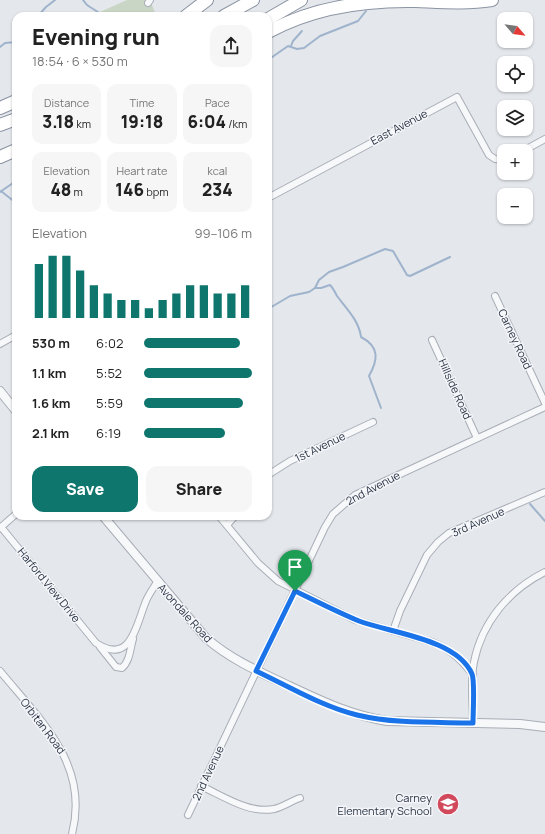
<!DOCTYPE html>
<meta charset="utf-8">
<style>
:root{--surface:#fff;--page:#f6f6f6;--text:#222;--muted:#767676;--accent:#0f766e}
body{margin:0;font-family:Manrope,sans-serif;background:var(--page);color:var(--text);height:100vh;display:flex;flex-direction:column;font-size:15px;white-space:nowrap}
*{box-sizing:border-box;margin:0}
p{font-size:13px;color:var(--muted)}
.icon{flex:none;width:22px;height:22px;fill:none;stroke:currentColor;stroke-width:2;stroke-linecap:round;stroke-linejoin:round}
.map{position:relative;flex:1;overflow:hidden}
.details{position:absolute;left:12px;top:12px;width:260px;height:508px;display:flex;flex-direction:column;background:var(--surface);border-radius:12px;box-shadow:0 1px 3px #0004}
.details>*{flex:none}
.needle{width:26px;rotate:118deg}
.tools{position:absolute;left:497px;top:12px;display:grid;gap:8px}
.tools a{display:grid;place-items:center;width:36px;height:36px;border-radius:8px;background:var(--surface);box-shadow:0 1px 3px #0004;font-size:20px}
.pin{position:absolute;display:grid;place-items:center;width:34px;height:34px;color:#fff;margin:-41px -17px;border-radius:50% 50% 50% 0;rotate:-45deg;box-shadow:0 0 4px #0007}
.pin .icon{rotate:45deg}
.round{display:grid;place-items:center;flex:none;width:42px;height:42px;border-radius:12px;background:var(--page)}
.head{display:flex;align-items:center;justify-content:space-between;height:68px;padding:0 20px}
h1{font-size:22px;font-weight:800;line-height:30px}
.metrics{display:grid;grid-template-columns:repeat(3,1fr);gap:6px;height:68px;padding:4px 20px}
.metrics div{display:grid;align-content:center;border-radius:10px;background:var(--page);text-align:center}
.metrics b{font-size:17px;font-weight:800}
.metrics small{font-size:11px;font-weight:400}
.metrics p{font-size:11px}
.chart{height:112px;padding:8px 20px}
.chart p{display:flex;justify-content:space-between}
.chart svg{width:100%;height:72px;margin-top:4px;stroke:var(--accent);stroke-width:6}
.action{display:flex;gap:8px;margin-top:auto;padding:8px 20px}
.action a{flex:1;height:46px;border-radius:12px;background:var(--accent);color:#fff;font-size:16px;font-weight:800;line-height:46px;text-align:center}
.action a+a{background:var(--page);color:var(--text)}
ul{padding:0 20px;list-style:none;font-size:13px}
li{display:grid;grid-template-columns:64px 48px 1fr;align-items:center;height:30px}
li i{height:10px;border-radius:5px;background:var(--accent)}
.map>svg:first-child{display:block}
</style>
<div class="map">
<svg width="545" height="834" viewBox="0 0 545 834">
<rect width="100%" height="100%" fill="#e4e7ec"/>
<path fill="#c9d6c5" d="M127,0H150L156,15L91,16Z"/>
<g fill="none" stroke-linecap="round" stroke-linejoin="round">
<g stroke="#9fb4cc" stroke-width="2">
<path d="M83,0L87,5L104,16"/>
<path d="M38,16L46,7L55,0"/>
<path d="M291,46L293,41L302,31"/>
<path d="M0,47L5,43L16,42"/>
<path d="M268,60L288,46L297,49L304,48L320,36L358,21L366,11"/>
<path d="M1,191L16,203"/>
<path d="M0,192L16,181"/>
<path d="M315,288H321L330,285C333,288 335,292 337,296C347,309 359,321 361,337C380,347 378,360 369,376L381,408"/>
<path d="M268,309L290,296L309,292L315,288L319,280L329,272L343,267L385,249L393,251L407,275L410,276L450,257"/>
<path d="M530,504L545,521"/>
</g>
<g stroke="#a9aeb7" stroke-width="8">
<g id="minor">
<path d="M148,3L150,0"/>
<path d="M523,151L545,139"/>
<path d="M268,198L457,97L489,155L495,159L504,160"/>
<path d="M495,296L545,403"/>
<path d="M432,340L477,438"/>
<path d="M0,344L16,335"/>
<path d="M268,475L290,461L373,422"/>
<path d="M219,516L258,563L278,581L355,620L432,642C450,649 461,659 473,675"/>
<path d="M227,525L235,516"/>
<path d="M1,527L96,643C131,666 136,625 146,601C149,594 153,589 157,582"/>
<path d="M0,528L16,514"/>
<path d="M393,631L400,611L427,555L438,542L449,533L545,492"/>
<path d="M100,647L116,667L122,668C130,661 130,649 133,639"/>
<path d="M0,671C40,720 90,764 72,834"/>
<path d="M473,723C473,703 470,681 474,662C482,622 509,590 545,572"/>
<path d="M201,786C223,796 249,814 274,809C283,807 291,801 300,798"/>
<path d="M188,815L325,527L333,514L355,495L545,407"/>
</g>
</g>
<g stroke="#a9aeb7" stroke-width="10">
<g id="tertiary">
<path d="M0,391L16,411"/>
<path d="M103,516L206,638C229,658 255,670 283,683C317,699 349,715 387,721L520,724L545,727"/>
</g>
</g>
<g stroke="#8b94a3" stroke-width="14">
<g id="motorway">
<path d="M186,16L207,0"/>
<path d="M224,16L253,0"/>
<path d="M268,19L301,0"/>
<path d="M268,32C312,8 366,0 416,1C442,2 466,4 492,0"/>
<path d="M0,108L16,101"/>
<path d="M0,125L16,119"/>
<path d="M0,157L16,150"/>
</g>
</g>
<use href="#minor" stroke="#f7f8fa" stroke-width="6"/>
<use href="#tertiary" stroke="#f7f8fa" stroke-width="8"/>
<use href="#motorway" stroke="#fff" stroke-width="12"/>
</g>
<g fill="none" stroke-linecap="round" stroke-linejoin="round">
<g stroke="#fff" stroke-width="8">
<path id="route" d="M295,591C316,601 337,612 359,621C391,633 457,639 472,674C475,681 473,713 473,723C435,722 395,724 357,715C323,707 288,686 256,671Z"/>
</g>
<use href="#route" stroke="#1a73e8" stroke-width="5"/>
</g>
<defs>
<g id="school-disc" transform="scale(1.15)"><circle r="9.5" fill="#d1495b" stroke="#f4f6f9"/><path d="M0-5L7-2L0 1L-7-2ZM-4 1L0 2.5L4 1V4Q0 6-4 4Z" fill="#fff"/></g>
</defs>
<g fill-rule="evenodd">
<use href="#school-disc" x="448" y="804"/>
</g>
<g text-anchor="middle" stroke-width="3" stroke-linejoin="round" paint-order="stroke">
<g font-size="11" fill="#2b3445" stroke="#f4f6f9">
<text transform="translate(399 127) rotate(-28)" y="4">East Avenue</text>
<text transform="translate(515 339) rotate(65)" y="4">Carney Road</text>
<text transform="translate(455 389) rotate(66)" y="4">Hillside Road</text>
<text transform="translate(320 447) rotate(-26)" y="4">1st Avenue</text>
<text transform="translate(373 488) rotate(-28)" y="4">2nd Avenue</text>
<text transform="translate(478 522) rotate(-24)" y="4">3rd Avenue</text>
<text transform="translate(49 585) rotate(51)" y="4">Harford View Drive</text>
<text transform="translate(185 613) rotate(48)" y="4">Avondale Road</text>
<text transform="translate(43 726) rotate(53)" y="4">Orbitan Road</text>
<text transform="translate(208 773) rotate(-65)" y="4">2nd Avenue</text>
</g>
<g font-size="11" fill="#2b3445" stroke="#f4f6f9" text-anchor="end">
<text x="432" y="802">Carney<tspan x="432" dy="13">Elementary School</tspan></text>
</g>
</g>
</svg>
<div class="tools">
<a><svg class="needle" viewBox="-14 -14 28 28"><path d="M0-13l5 13h-10z" fill="#e53935"/><path d="M0 13l5-13h-10z" fill="#767676"/></svg></a>
<a><svg class="icon" aria-label="locate" viewBox="0 0 24 24"><circle cx="12" cy="12" r="6"/><path d="M12 2v4M12 18v4M2 12h4M18 12h4"/></svg></a>
<a><svg class="icon" aria-label="layers" viewBox="0 0 24 24"><path d="M12 4l9 5-9 5-9-5zM3 14l9 5 9-5"/></svg></a>
<a>+</a>
<a>−</a>
</div>
<div class="pin" style="left:295px;top:591px;background:#1e9e55"><svg class="icon" aria-label="arrive" viewBox="0 0 24 24"><path d="M6 21V4h12l-3 4 3 4H6"/></svg></div>
<section class="details">
<div class="head"><div><h1>Evening run</h1><p>18:54 · 6 × 530 m</p></div><a class="round"><svg class="icon" aria-label="share" viewBox="0 0 24 24"><path d="M12 15V3M7 8l5-5 5 5M5 13v7h14v-7"/></svg></a></div>
<div class="metrics">
<div><p>Distance</p><b>3.18<small> km</small></b></div>
<div><p>Time</p><b>19:18</b></div>
<div><p>Pace</p><b>6:04<small> /km</small></b></div>
</div>
<div class="metrics">
<div><p>Elevation</p><b>48<small> m</small></b></div>
<div><p>Heart rate</p><b>146<small> bpm</small></b></div>
<div><p>kcal</p><b>234</b></div>
</div>
<div class="chart"><p><span>Elevation</span>99–106 m</p>
<svg viewBox="0 0 160 44" preserveAspectRatio="none"><path d="M5 44V11M15 44V6M25 44V6M35 44V15M45 44V24M55 44V29M65 44V33M75 44V33M85 44V38M95 44V33M105 44V29M115 44V24M125 44V24M135 44V29M145 44V29M155 44V24"/></svg>
</div>
<ul>
<li><b>530 m</b>6:02<i style="width:89%"></i></li>
<li><b>1.1 km</b>5:52<i style="width:100%"></i></li>
<li><b>1.6 km</b>5:59<i style="width:92%"></i></li>
<li><b>2.1 km</b>6:19<i style="width:75%"></i></li>
</ul>
<div class="action"><a>Save</a><a>Share</a></div>
</section>
</div>
